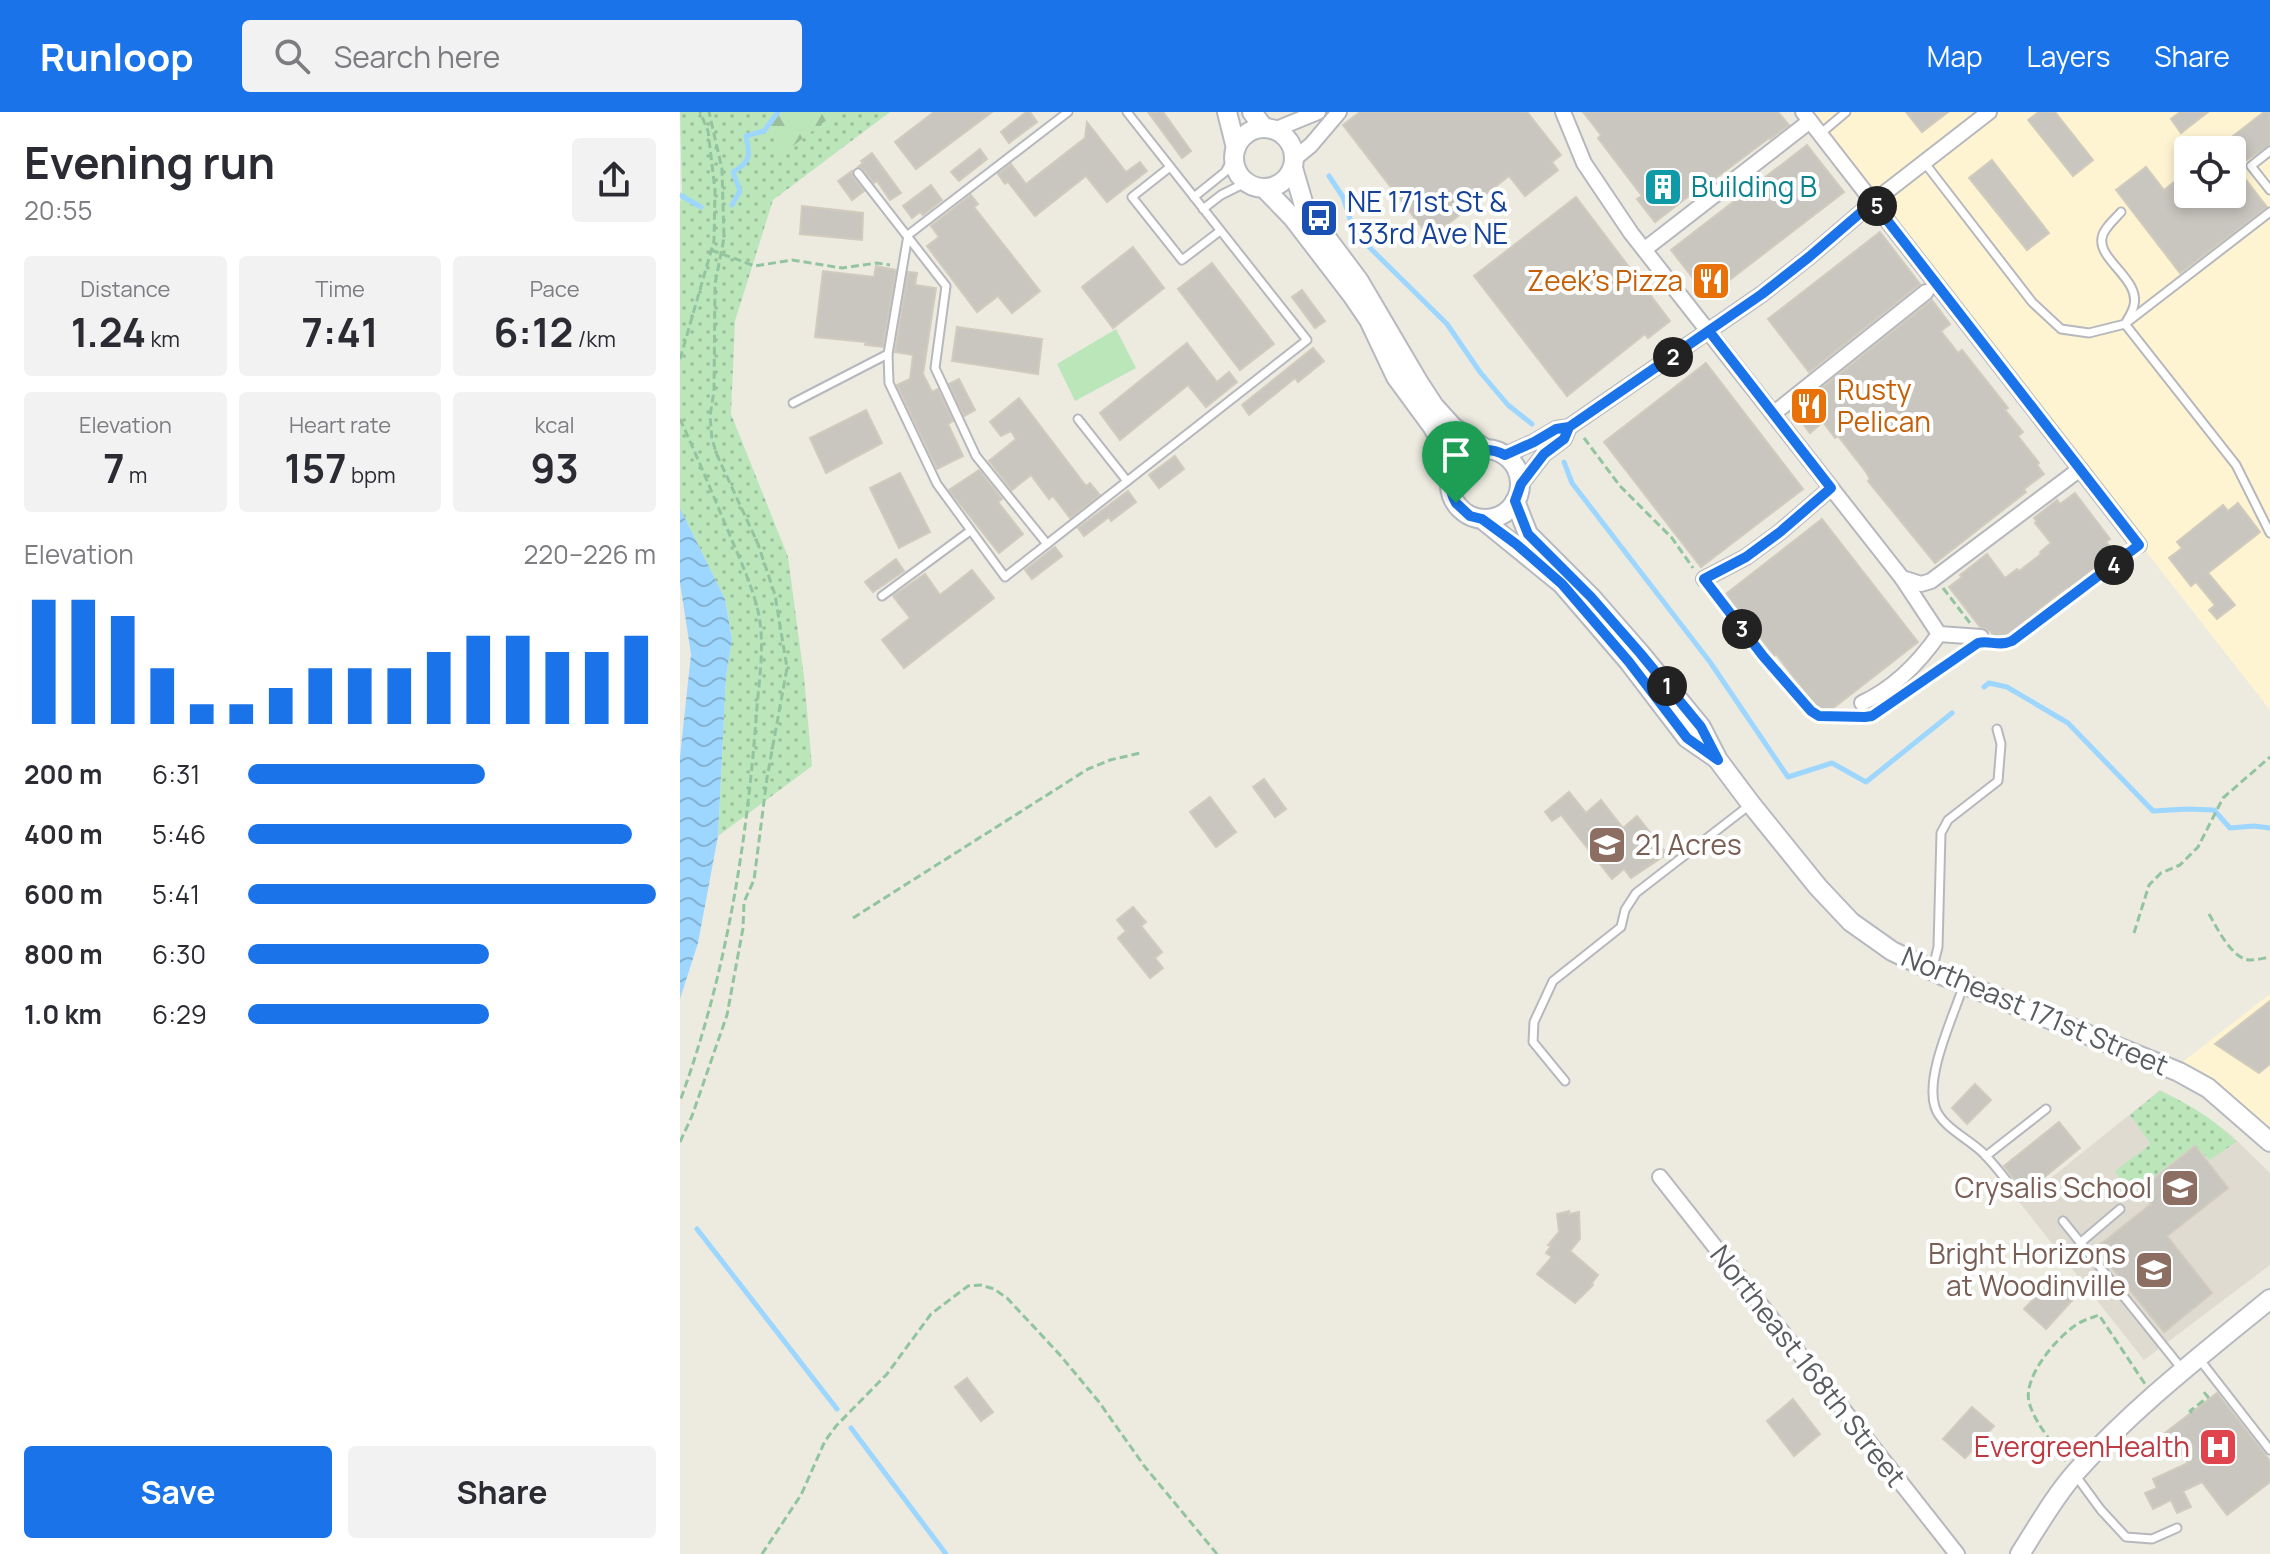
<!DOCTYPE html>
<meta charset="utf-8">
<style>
:root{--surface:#fff;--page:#f2f2f3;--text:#2b2b33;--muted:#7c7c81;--accent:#1a73e8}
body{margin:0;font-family:Manrope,sans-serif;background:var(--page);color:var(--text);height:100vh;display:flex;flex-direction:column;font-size:30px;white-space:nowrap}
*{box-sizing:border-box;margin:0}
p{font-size:26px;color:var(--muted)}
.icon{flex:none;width:44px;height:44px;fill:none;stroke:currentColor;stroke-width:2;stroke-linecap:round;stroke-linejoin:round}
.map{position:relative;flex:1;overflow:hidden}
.side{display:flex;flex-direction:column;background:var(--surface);width:680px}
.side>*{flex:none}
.buttons{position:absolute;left:1494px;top:24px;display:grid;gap:16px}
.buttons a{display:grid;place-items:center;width:72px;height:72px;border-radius:8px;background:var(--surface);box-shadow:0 4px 12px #0003;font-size:40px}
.pin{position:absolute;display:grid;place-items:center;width:68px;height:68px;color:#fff;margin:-82px -34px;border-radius:50% 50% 50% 0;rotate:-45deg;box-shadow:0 0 8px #0007}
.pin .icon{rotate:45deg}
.km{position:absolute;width:40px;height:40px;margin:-20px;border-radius:50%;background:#222;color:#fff;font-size:22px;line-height:40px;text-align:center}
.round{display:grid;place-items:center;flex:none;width:84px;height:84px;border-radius:8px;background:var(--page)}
.overview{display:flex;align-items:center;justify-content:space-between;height:136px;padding:0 24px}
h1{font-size:44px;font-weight:700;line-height:60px}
.figures{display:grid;grid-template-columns:repeat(3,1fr);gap:12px;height:136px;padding:8px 24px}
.figures div{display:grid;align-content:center;border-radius:8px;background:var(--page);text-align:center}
.figures b{font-size:40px;font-weight:700}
.figures small{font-size:22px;font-weight:400}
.figures p{font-size:22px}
.chart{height:224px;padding:16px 24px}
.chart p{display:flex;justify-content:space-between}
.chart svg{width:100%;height:144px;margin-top:8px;stroke:var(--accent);stroke-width:6}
.action{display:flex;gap:16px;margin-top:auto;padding:16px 24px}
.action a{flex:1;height:92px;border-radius:8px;background:var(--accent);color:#fff;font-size:32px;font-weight:700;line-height:92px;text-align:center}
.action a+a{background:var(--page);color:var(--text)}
ul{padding:0 24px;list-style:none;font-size:26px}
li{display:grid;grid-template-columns:128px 96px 1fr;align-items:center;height:60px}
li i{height:20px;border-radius:10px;background:var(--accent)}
header{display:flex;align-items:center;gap:48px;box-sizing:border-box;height:112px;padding:0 40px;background:var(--accent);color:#fff}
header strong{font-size:38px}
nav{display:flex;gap:44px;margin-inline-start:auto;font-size:28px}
.search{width:560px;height:72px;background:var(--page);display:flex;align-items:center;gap:20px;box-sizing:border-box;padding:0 28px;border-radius:8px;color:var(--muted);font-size:30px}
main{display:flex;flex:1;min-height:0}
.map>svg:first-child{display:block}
</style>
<header>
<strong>Runloop</strong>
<div class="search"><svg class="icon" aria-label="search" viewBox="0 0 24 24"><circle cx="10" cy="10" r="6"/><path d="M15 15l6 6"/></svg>Search here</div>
<nav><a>Map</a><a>Layers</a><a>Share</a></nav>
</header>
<main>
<section class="side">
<div class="overview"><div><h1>Evening run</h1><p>20:55</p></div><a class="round"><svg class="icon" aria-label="share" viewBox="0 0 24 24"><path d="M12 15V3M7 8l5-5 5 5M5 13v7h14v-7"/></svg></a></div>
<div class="figures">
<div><p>Distance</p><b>1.24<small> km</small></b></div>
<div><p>Time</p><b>7:41</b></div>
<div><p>Pace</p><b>6:12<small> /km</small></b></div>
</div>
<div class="figures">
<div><p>Elevation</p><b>7<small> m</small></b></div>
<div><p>Heart rate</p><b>157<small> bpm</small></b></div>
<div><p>kcal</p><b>93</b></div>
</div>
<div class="chart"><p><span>Elevation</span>220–226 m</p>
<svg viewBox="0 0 160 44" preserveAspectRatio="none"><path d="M5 44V6M15 44V6M25 44V11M35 44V27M45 44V38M55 44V38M65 44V33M75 44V27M85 44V27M95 44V27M105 44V22M115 44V17M125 44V17M135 44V22M145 44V22M155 44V17"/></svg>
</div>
<ul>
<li><b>200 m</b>6:31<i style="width:58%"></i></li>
<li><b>400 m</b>5:46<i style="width:94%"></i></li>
<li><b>600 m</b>5:41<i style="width:100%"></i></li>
<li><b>800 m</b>6:30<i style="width:59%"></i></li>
<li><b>1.0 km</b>6:29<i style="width:59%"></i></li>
</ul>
<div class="action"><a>Save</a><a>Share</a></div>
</section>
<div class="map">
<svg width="1590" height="1442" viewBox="0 0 1590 1442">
<defs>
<pattern id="grass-dots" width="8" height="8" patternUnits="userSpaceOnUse" patternTransform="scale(2)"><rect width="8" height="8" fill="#bbe6ba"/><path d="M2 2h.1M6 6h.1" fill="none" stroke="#9bbe9b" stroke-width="1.8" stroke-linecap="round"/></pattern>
<pattern id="forest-firs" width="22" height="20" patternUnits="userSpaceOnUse" patternTransform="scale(2)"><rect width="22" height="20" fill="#bbe6ba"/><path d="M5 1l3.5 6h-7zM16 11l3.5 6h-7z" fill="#9bbe9b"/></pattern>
<pattern id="water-waves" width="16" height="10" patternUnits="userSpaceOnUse" patternTransform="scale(2)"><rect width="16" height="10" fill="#9dd6ff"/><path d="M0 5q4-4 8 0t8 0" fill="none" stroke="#83b1d2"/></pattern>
</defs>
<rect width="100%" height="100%" fill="#edeae0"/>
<g fill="#fff4d2" fill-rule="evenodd">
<path d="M1123,0H1590V598ZM1508,38H1552V82H1508Z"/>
<path d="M1590,882V1030L1491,959Z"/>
</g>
<path fill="#dfdbd0" d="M1480,978L1520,1001L1550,1022L1590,1061V1153L1464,1248L1340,1091Z"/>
<g fill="url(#grass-dots)">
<path d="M0,0H210L93,88L55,209L51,302L108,445L124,565L132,654L38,724L46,565L52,526L45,487L0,396V90L2,84Z"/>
<path d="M1480,979C1506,990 1537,1009 1556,1030L1530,1048L1514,1033L1452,1082L1435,1059L1471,1032L1450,1003Z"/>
</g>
<path fill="url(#forest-firs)" d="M89,0H157L100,44Z"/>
<path fill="#bbe6ba" d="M436,217L456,256L395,289L377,252Z"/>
<path fill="url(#water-waves)" d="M0,396L45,487L52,527L46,565L38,724L18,831L0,887V645L11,542L0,471Z"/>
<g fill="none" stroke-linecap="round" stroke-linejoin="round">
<g stroke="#9dd6ff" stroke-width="5">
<path d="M649,64L663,85L672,113L682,128L767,212L800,260L828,293L852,312"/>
<path d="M0,83L21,95"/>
<path d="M52,93L60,79L53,60C71,50 70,43 66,24L84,19L98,0"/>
<path d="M884,350L892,371L1030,550L1108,665L1152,651L1186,670L1272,601"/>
<path d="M1304,575L1309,571L1327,575L1388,611L1473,699L1507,697L1534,698L1550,716L1574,714L1590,716"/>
<path d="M17,1117L157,1297"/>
<path d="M171,1316L266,1442"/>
</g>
</g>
<g fill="#c9c6bf" stroke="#d1cbbe" stroke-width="2">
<path d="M254,0H312L236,57L215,30Z"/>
<path d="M346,0H350L357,10L329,31L321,20Z"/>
<path d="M468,0H483L511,39L502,46Z"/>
<path d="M680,0H847L881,43L872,50L878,58L845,84L829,64L750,126L663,13Z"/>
<path d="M903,0H1098L1109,13L1090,27L1089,26L1020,78L1018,77L975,110L957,87L962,84L918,26L921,23Z"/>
<path d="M1226,0H1268L1242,20Z"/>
<path d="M1359,0H1375L1413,48L1393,64L1348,8Z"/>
<path d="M1500,0H1528L1501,21L1491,7Z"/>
<path d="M1584,0H1590V33L1556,55L1587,95L1500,161L1436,78L1466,55L1484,78L1508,59V82H1552V38H1535Z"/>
<path d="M407,10L446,60L460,50L467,59L427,90L406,64L355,104L328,70L325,72L318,62L331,52L346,72L405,26Z"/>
<path d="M1127,33L1164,80L1034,180L1023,179L991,138Z"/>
<path d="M300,37L307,47L279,69L271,60Z"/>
<path d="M192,41L221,81L210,88L197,69L194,71L183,57L178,55L183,51L181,49Z"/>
<path d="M1312,48L1369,121L1347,138L1289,66Z"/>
<path d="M172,59L173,65L184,79L172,88L158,69Z"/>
<path d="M251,73L262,88L243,103L240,100L232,106L223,94Z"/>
<path d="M291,83L298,92L294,95L360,179L332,201L318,184L297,200L247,134L259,125L251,114Z"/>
<path d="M896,85L990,209L968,226L965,222L887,284L794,164Z"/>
<path d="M122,94L183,101L182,128L120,122Z"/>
<path d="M1200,120L1240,172L1129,260L1088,207Z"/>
<path d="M453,135L484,176L433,216L402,175Z"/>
<path d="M532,151L594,232L560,258L498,177Z"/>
<path d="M196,154L216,158L203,235L185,233L186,230L135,225L143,159L194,165Z"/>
<path d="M228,160L237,161L235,173L256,176L243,262L252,280L258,277L273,309L268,312L283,344L257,357L217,273L230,267L233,243L215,240Z"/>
<path d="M622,178L645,209L635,216L612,185Z"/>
<path d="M1252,188L1270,212L1261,219L1278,241L1282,238L1328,296L1325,298L1343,320L1338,324L1359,351L1357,353L1364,362L1344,377L1346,380L1255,451L1188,369L1190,367L1186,360L1158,324L1155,326L1143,310L1130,321L1113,299Z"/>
<path d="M277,215L362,227L358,262L272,249Z"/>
<path d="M507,231L537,270L549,260L557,270L526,295L508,273L440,328L420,301Z"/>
<path d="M633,236L644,249L618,270L615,266L569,303L562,293Z"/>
<path d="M1026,251L1123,377L1021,455L924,330Z"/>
<path d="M279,267L295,298L284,304L269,272Z"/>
<path d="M339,286L406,374L410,371L420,383L390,406L373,384L369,387L351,363L332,378L309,349L336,327L331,319L321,324L310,310Z"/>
<path d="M186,298L202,331L146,361L130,326Z"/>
<path d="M495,344L504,357L479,376L469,363Z"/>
<path d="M299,358L322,387L318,390L343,422L319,441L269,378Z"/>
<path d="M220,361L250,420L219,436L190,376Z"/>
<path d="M448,379L456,390L431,409L429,405L404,424L398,416Z"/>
<path d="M1395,381L1430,427L1426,430L1432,437L1419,447L1424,454L1390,480L1387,476L1357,499L1361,503L1320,533L1310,519L1300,515L1269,475L1282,465L1280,463L1307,442L1325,466L1337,457L1339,459L1361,442L1360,440L1371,431L1355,411L1357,410L1354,406L1377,388L1380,392Z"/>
<path d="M1558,391L1580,420L1528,461L1555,493L1537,507L1529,498L1535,493L1516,470L1511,474L1489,446L1502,436L1497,430L1543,393L1548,399Z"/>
<path d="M1142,407L1238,530L1143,604L1096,542L1094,544L1046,482Z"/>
<path d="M375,435L382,444L352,467L345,458Z"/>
<path d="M216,447L224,459L193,480L185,470Z"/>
<path d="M292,458L314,486L224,556L202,528L230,506L213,484L245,462L260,483Z"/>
<path d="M584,667L606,697L595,705L573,675Z"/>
<path d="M889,680L906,701L921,688L943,716L957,704L987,742L951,766L944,757L932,767L881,703L872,709L865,700Z"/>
<path d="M530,685L556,720L536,735L510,700Z"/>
<path d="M453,795L466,810L461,814L482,840L475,846L483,856L470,866L438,826L446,819L437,808Z"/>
<path d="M1590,889V952L1579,961L1535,932Z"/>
<path d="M1295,972L1311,988L1287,1012L1272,996Z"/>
<path d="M1379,1010L1400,1036L1345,1081L1324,1054Z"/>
<path d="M1515,1034L1548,1076L1487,1124L1532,1181L1484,1220L1416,1136L1471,1092L1460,1078Z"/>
<path d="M889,1099V1102L899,1100L900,1127L890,1139L918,1163L912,1171L913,1173L895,1191L857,1162L872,1145L866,1141L871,1134L868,1133L879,1120L877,1102Z"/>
<path d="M1377,1162L1398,1182L1366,1217L1344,1197Z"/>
<path d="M287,1266L313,1300L301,1309L275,1275Z"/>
<path d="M1537,1281L1590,1349V1370L1547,1403L1522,1370L1503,1379L1511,1395L1497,1401L1491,1388L1473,1397L1465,1381L1477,1376L1473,1367L1508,1351L1485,1321Z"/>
<path d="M1113,1287L1140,1322L1114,1344L1087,1309Z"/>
<path d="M1292,1295L1314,1314L1285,1346L1263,1327Z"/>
</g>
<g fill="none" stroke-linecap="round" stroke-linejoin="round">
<g stroke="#b6b8bd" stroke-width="11">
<g id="lane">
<path d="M388,0L228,123L208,242L209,271L257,372L325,465L627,228L447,0"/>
<path d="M1140,22L1166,0"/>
<path d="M1590,39L1571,54L1590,78"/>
<path d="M1244,50L1352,190L1381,217L1409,221L1445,212L1556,353L1590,421"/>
<path d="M490,55L452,85L502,148L540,119"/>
<path d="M178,61L266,174L255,256L296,344L367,432"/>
<path d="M514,85L545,60L555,42"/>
<path d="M523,97L541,83L567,70"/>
<path d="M1441,100C1435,107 1423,117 1422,126C1418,148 1460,167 1454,193C1453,199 1449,205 1446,210"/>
<path d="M1445,212L1590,100"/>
<path d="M113,291L208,242"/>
<path d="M398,307L447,369"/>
<path d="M202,484L290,419"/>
<path d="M1252,859L1258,835L1261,721L1268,708L1318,669L1321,632L1317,617"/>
<path d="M1283,875C1273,905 1245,964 1255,995C1261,1015 1291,1028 1304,1042C1317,1055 1328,1071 1340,1085"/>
<path d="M885,969L853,930L854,910L873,869L941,815L945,798L956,781L1071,692"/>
<path d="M1306,1044L1366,997"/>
<path d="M1383,1109L1502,1257"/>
<path d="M1400,1131L1440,1097"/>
<path d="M1520,1248L1590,1338"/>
<path d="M1396,1364L1421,1398L1446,1425L1472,1427L1497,1416"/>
</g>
</g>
<g stroke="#b6b8bd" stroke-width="18">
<g id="street">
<path d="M883,0L904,51L951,121L1222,466L1241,472L1251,469L1400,357"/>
<path d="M1123,0L1459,433"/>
<path d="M594,18L638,0"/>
<path d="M614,47L631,33L659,0"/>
<path d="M965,137L1130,9"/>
<path d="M1093,302L1246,180"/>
<path d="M825,343L854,330L876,317L889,315L1082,182L1129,145L1193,90L1309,0"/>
<path d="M841,372L864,342L884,327L889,315"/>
<path d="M1024,467L1066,445L1100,420L1151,376"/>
<path d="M1259,522L1301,525"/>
<path d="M1182,591C1214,576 1239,551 1259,522L1222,466"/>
<path d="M980,1065L1277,1442"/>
</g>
</g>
<g stroke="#b6bac0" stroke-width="22">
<g id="secondary">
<path d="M547,0L556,36"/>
<path d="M572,0L584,16"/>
<circle cx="584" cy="46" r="30"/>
<path d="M613,56L625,97L679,169L739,271L754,294L773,315L804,336"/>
<path d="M584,76L613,106L672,183L689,208L716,265L752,314L775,353"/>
<circle cx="805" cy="372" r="35"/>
<path d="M835,389L848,422L911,485L960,541L1021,615L1038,648L1071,692L1138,775L1171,810L1212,839L1264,864L1499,960L1528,976L1590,1030"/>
<path d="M802,407L882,472L949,550L1007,626L1036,646"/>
<path d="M1340,1442C1358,1414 1374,1385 1396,1360C1454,1295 1523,1242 1590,1187"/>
</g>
</g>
<g stroke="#92c59f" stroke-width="3" stroke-dasharray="8 4" stroke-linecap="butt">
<path d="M31,138L75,154L112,148L162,156L197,151L210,153"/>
<path d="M0,247L34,129L35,78L28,19L20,0"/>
<path d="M0,307C16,342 31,378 46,414C57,441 71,470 78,499C86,534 78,573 76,608C66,738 45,867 0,989"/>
<path d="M904,326L940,374L992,426L1013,456"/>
<path d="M1263,476L1290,511"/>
<path d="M1034,479L1107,573L1131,599L1139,604H1176"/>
<path d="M1312,532L1323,533L1332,529L1447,443"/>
<path d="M1237,572L1283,539"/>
<path d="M1529,802C1537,816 1553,849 1571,848C1577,848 1584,846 1590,845"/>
<path d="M173,806L408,657L430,648L460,641"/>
<path d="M1454,821L1469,773L1481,761L1500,753L1518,735L1543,686L1590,645"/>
<path d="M0,1030L12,1004L47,903L63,816L64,790L74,768L87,666L107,556L95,483L78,432L37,343L32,327L30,304L34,279L35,172L44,126L42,57L29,0"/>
<path d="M1512,1301L1510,1299L1528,1285L1523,1279"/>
<path d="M1386,1349C1373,1331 1355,1312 1349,1290C1343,1265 1376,1226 1396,1213C1403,1208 1411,1206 1419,1203L1465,1272"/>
<path d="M82,1442L121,1383L145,1329L156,1314L207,1262L251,1202L288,1174L301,1173L314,1177L327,1186L380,1243L419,1290L465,1355L537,1442"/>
</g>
<use href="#lane" stroke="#fff" stroke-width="7"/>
<use href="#street" stroke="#fff" stroke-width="14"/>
<use href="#secondary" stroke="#fff" stroke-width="18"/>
</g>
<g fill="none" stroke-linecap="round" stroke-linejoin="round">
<g stroke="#fff" stroke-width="16">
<path id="route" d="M776,391L790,404L802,407L836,432L882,472L949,550L1007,626L1038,648L1021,615L960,541L911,485L848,422L835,389L841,372L864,342L884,327L889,315L1029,219L1151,376L1100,420L1066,445L1024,467L1083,544L1131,599L1139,604L1185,605L1192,604L1298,531C1310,528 1318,535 1332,529L1459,433L1193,90L1129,145L1082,182L889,315L876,317L854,330L825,343C791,326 756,356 776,391"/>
</g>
<use href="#route" stroke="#1a73e8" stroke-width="10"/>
</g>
<defs>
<g id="building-square" transform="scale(2)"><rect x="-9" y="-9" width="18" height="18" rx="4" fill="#0f9aa8" stroke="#fff"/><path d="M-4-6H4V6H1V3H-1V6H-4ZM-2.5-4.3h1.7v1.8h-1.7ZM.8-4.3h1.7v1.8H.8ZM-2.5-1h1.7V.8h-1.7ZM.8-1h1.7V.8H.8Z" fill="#fff"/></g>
<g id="bus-square" transform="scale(2)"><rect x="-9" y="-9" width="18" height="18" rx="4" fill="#1a4fb4" stroke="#fff"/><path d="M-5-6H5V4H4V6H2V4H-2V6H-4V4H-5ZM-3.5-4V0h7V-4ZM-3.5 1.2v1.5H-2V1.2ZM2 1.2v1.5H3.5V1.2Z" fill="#fff"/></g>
<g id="restaurant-square" transform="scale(2)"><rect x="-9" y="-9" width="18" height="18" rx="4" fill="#e8710a" stroke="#fff"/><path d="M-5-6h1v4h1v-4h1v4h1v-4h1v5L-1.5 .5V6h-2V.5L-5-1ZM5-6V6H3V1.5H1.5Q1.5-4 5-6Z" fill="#fff"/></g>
<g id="school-square" transform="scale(2)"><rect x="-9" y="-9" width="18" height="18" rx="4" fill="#8d6e63" stroke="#fff"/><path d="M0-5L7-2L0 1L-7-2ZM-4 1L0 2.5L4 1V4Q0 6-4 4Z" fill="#fff"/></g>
<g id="hospital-square" transform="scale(2)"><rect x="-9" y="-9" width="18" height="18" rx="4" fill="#e0444e" stroke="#fff"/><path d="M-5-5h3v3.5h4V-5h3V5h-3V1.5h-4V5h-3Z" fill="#fff"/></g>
</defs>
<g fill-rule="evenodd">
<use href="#building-square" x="983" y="75"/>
<use href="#bus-square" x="639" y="106"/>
<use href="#restaurant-square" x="1031" y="169"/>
<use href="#restaurant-square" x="1129" y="294"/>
<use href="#school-square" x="927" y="733"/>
<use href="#school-square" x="1500" y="1076"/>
<use href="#school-square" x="1474" y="1158"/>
<use href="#hospital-square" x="1538" y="1335"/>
</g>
<g text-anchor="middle" stroke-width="8" stroke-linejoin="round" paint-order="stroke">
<g font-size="28" fill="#0d838f" stroke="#fff" text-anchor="start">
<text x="1011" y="85">Building B</text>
</g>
<g font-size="28" fill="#164399" stroke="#fff" text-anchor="start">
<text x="667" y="100">NE 171st St &amp;<tspan x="667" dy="32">133rd Ave NE</tspan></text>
</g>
<g font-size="28" fill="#c56008" stroke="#fff" text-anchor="end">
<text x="1003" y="179">Zeek's Pizza</text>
<text x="1157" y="288" text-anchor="start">Rusty<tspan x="1157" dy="32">Pelican</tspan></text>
</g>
<g font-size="28" fill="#785e54" stroke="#fff" text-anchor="end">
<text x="955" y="743" text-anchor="start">21 Acres</text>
<text x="1472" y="1086">Crysalis School</text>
<text x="1446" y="1152">Bright Horizons<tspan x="1446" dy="32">at Woodinville</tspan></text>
</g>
<g font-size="28" fill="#595d62" stroke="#fff">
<text transform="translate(1355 899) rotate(23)" y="10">Northeast 171st Street</text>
<text transform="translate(1128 1254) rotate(52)" y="10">Northeast 168th Street</text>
</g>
<g font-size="28" fill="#be3a42" stroke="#fff" text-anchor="end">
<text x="1510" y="1345">EvergreenHealth</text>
</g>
</g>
</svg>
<div class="buttons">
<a><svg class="icon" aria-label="locate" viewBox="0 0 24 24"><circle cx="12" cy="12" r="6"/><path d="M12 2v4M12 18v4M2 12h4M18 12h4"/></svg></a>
</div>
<div class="pin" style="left:776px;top:391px;background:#1e9e55"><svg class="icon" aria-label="arrive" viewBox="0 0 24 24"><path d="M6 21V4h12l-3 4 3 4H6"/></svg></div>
<b class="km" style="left:987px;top:574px">1</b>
<b class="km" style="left:993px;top:245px">2</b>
<b class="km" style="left:1062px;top:517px">3</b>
<b class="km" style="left:1434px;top:453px">4</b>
<b class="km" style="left:1197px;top:94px">5</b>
</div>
</main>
